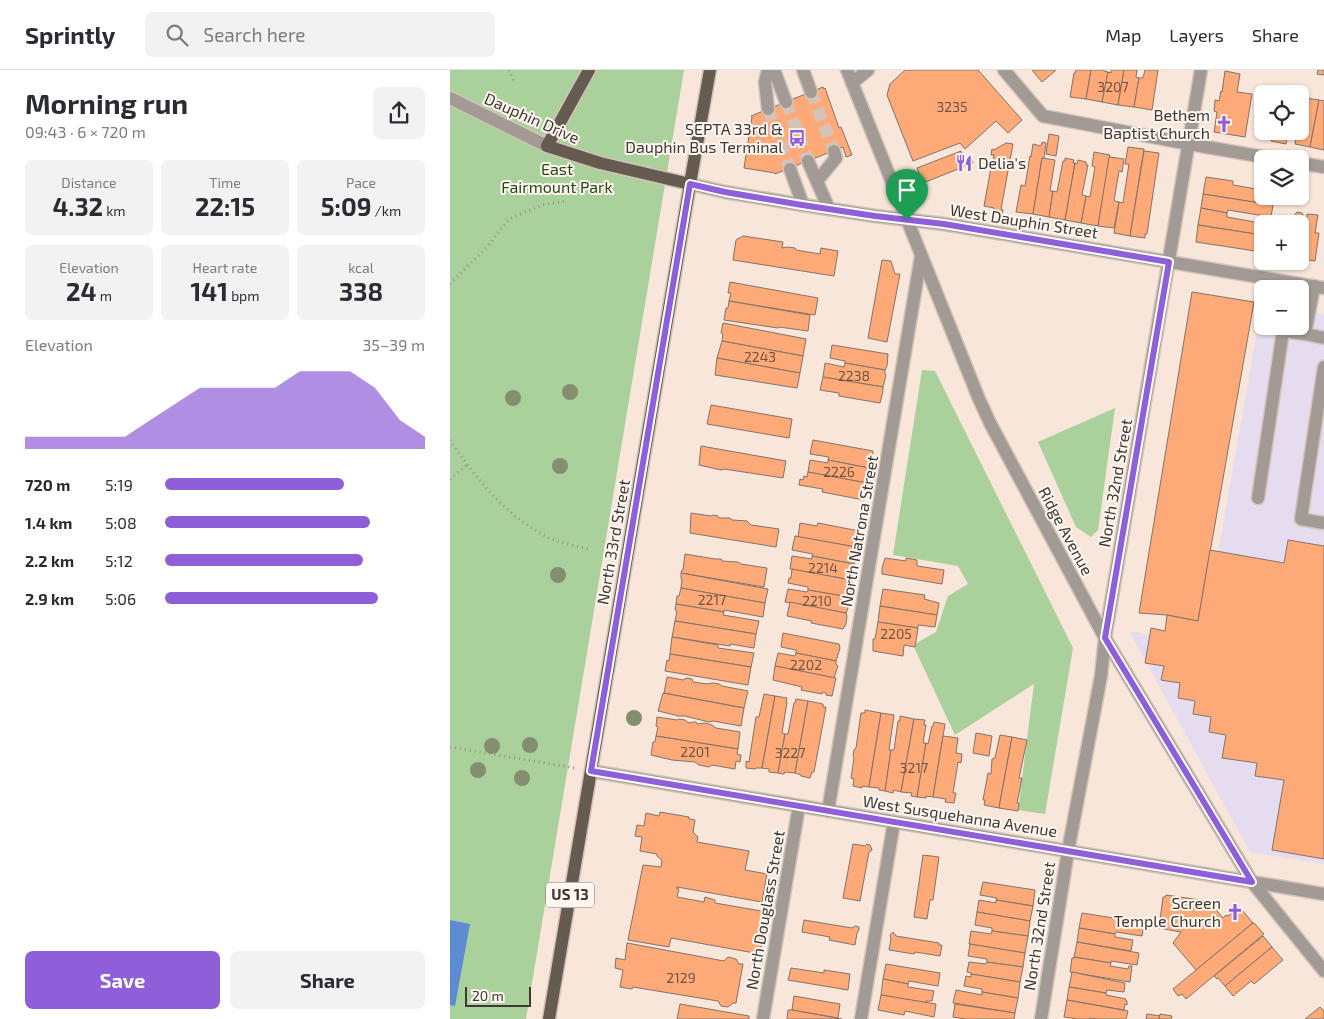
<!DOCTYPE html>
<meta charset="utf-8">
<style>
:root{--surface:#fff;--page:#f2f2f3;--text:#2b2b33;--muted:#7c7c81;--line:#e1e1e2;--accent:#8f5fd9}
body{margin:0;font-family:"Exo 2",sans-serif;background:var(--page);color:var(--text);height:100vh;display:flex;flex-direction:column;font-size:19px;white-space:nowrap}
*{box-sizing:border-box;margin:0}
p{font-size:16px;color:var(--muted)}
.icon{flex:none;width:28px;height:28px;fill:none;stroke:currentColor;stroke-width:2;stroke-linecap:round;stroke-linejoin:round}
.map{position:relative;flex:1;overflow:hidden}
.drawer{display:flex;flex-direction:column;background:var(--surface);width:450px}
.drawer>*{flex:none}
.fabs{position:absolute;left:804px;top:15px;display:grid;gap:10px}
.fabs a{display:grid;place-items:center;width:55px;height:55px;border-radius:8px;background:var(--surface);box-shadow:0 1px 4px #0004;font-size:25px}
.scale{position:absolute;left:15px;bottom:12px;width:66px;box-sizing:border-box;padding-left:5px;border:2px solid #3f3833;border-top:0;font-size:14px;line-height:18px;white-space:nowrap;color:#3f3833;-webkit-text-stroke:4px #fdf6f1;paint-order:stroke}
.pin{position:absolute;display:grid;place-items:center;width:42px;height:42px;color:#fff;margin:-51px -21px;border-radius:50% 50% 50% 0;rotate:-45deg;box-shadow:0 0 5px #0007}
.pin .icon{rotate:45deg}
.round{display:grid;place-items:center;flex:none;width:52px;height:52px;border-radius:8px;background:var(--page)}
.overview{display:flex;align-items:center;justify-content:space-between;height:85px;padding:0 25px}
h1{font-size:28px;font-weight:700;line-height:38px}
.figures{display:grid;grid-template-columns:repeat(3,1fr);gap:8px;height:85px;padding:5px 25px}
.figures div{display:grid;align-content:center;border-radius:8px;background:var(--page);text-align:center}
.figures b{font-size:25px;font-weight:700}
.figures small{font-size:14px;font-weight:400}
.figures p{font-size:14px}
.chart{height:140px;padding:10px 25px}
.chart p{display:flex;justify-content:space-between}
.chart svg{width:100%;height:90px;margin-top:5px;fill:var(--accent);opacity:.7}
.primary-button{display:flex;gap:10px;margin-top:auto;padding:10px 25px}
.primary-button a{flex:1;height:58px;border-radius:8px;background:var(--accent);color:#fff;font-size:20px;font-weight:700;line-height:58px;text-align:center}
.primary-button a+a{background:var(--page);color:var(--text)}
ul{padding:0 25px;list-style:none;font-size:16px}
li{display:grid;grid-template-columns:80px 60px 1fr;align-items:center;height:38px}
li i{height:12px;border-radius:6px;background:var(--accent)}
header{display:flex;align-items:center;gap:30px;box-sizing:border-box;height:70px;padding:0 25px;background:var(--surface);border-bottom:1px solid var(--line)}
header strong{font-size:24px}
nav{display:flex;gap:28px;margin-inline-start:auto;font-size:18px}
.search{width:350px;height:45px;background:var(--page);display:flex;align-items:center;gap:12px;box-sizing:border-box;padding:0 18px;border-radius:8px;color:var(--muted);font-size:19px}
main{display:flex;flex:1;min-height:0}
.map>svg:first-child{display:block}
</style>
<header>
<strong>Sprintly</strong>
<div class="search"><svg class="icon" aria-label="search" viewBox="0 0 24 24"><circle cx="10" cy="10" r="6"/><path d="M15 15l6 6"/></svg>Search here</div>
<nav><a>Map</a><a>Layers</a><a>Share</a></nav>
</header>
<main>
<section class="drawer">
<div class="overview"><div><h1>Morning run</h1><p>09:43 · 6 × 720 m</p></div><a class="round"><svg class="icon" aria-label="share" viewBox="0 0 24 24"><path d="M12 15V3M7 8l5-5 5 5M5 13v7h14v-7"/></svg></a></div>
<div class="figures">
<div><p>Distance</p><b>4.32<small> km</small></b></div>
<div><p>Time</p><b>22:15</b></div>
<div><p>Pace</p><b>5:09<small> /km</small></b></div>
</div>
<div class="figures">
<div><p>Elevation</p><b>24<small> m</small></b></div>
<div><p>Heart rate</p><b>141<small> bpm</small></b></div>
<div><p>kcal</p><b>338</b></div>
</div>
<div class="chart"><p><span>Elevation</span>35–39 m</p>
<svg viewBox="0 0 160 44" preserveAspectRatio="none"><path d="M0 44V38L10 38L20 38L30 38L40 38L50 30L60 22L70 14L80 14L90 14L100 14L110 6L120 6L130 6L140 14L150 30L160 38V44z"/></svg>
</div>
<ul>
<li><b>720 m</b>5:19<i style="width:69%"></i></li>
<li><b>1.4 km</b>5:08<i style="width:79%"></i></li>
<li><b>2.2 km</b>5:12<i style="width:76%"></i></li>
<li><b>2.9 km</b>5:06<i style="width:82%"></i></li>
</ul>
<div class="primary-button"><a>Save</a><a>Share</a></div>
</section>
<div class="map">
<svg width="874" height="949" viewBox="0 0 874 949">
<rect width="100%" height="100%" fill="#f8e6db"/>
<path fill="#e6dcf0" d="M812,233V256H850V240L874,244V794L800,782L679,561L752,574Z"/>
<g fill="#aad09c">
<path d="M0,0H234L76,949H0Z"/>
<path d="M472,300L485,301L623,578L595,744L568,740L584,614L505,665L463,575L486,562L498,526L518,514L508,496L443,485Z"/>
<path d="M665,338L648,460L641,467L626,457L588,372Z"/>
</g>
<path fill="#5e8cd3" d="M0,850L20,854L5,936L0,935Z"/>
<g fill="#feaa78" stroke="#827268">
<path d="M455,0H528L572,50L558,63L546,51L515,79L510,73L463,91L437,25L440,14Z"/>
<path d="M582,0H606L592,12Z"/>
<path d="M626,0H641L636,29L620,27L624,3H625Z"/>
<path d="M641,0H654V1L658,2L652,32L636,29Z"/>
<path d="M661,0H674L668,35L652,32L658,2L661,3Z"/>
<path d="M674,0H687L686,7L689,8L684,37L668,35Z"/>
<path d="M695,0H708L702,40L684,37L689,8H693Z"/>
<path d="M868,0H874V5L867,4Z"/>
<path d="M775,1L790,4L787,22L802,24L795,67L764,62L767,42L764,41L765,30L769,31L771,21L772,22Z"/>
<path d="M373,17L374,19L375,18L389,58L391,57L402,85L396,87L393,77L325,104V103L294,98L302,47L301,46Z"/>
<path d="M856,28L869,30L860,77L845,74L847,61H850V45L853,46Z"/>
<path d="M869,30L874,31V80L860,77Z"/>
<path d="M823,61H838L836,74L821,71Z"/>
<path d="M599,64L609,66L606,86L596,84Z"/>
<path d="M592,72L596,73L594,88H592L583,144L566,142L571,115L575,116L580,86L581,87L583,74L591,76Z"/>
<path d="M556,73L563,74L551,139L553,140L552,144L543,143L544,138L534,136L542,92L543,91L544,85H541L542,79L544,80Z"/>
<path d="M678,77L694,79L680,166L664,163L669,132L673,133L679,94H675Z"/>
<path d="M511,81L514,90L521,87L523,93L473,113L467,98Z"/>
<path d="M694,81L709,83L697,164H695V168L680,166Z"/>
<path d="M644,82L660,85L648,156L631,153L636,126L640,127L645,97L642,96Z"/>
<path d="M659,87L674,89L672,102L669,101L664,131L669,132L664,158L648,156Z"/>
<path d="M592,88L605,90L600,121H603L599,147L583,144Z"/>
<path d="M615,88L624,90L623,93H625L615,150L599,147L603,121L607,122L613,91H615Z"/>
<path d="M628,90L636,92V95H638L632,125L636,126L631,153L615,150L625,93L627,94Z"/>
<path d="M756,107L783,111V115L812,120V126H817L816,134L753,124Z"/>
<path d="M753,124L823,135L821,147L778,140L777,143L751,138Z"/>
<path d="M751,138L777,143V147L816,154H812V165L748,155Z"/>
<path d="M847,142L852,143L854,147L850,176V154H841L842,146H844Z"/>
<path d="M857,144L868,145L865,163H869L865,191L850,189V177L854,147L857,148Z"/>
<path d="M748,155L812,165V182L746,172Z"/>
<path d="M293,166L333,172L332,178L337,177L345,178L346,180L370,184L371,178L388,181L384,206L283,190L286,170Z"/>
<path d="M432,190L441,191L445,204H450L437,272L418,268Z"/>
<path d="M280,212L368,228L365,245L279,231L281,223H278Z"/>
<path d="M742,222L804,232L748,551L717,545L689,543Z"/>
<path d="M279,231L360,245L358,261L329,257L328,258L274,250L276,238H278Z"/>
<path d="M273,253L356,269L353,286L272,271L273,264L271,263Z"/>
<path d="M272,271L353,286L350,303L267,288Z"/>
<path d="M382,275L438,284L437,296L435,300L395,293V291L380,288Z"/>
<path d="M267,288L350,303L347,318L265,305Z"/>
<path d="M375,293L394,297L395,293L435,300V304L436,305L433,317L373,307Z"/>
<path d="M373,307L433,317V321L430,333L389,326V323L370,320Z"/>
<path d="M261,335L342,349L339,368L257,354Z"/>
<path d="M363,370L423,381L422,393L419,398L378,390L379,387L360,384Z"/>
<path d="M251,376L336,391L333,408L274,399L271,400L249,395Z"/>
<path d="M360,390L378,393V390L419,398L420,401L419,408L417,409V413L358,402Z"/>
<path d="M358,402L417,413V417L418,418L414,430L372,422L373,419L349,415L350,409L353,410L354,406L357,407Z"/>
<path d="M241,443L261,446L263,445L268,446L269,448H280L282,450L297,451L301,455L329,459L326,477L240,463Z"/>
<path d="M350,453L367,456L368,453L409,461L410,465L406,477L348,467Z"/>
<path d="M345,466L406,477L408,481L407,488L404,494L362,486L363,484L342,480Z"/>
<path d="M838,470L874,476V789L822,780L834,710L805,706L807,693L772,688L776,665L759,662L761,647L743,644L745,631L728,628L730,613L711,610L714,596L695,593L701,558L715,561L717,545L748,551L760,480L834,493Z"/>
<path d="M235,484L265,489H271L272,491L288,492L291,494L317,498L314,517L231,503L232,500H233Z"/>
<path d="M342,486L362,489V486L404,494V496L405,498L404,504L401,510L340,499Z"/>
<path d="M435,488L456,491V488L467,490V496L494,500L492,514L432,504V498Z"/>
<path d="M342,499L401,510L403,515L399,527L358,520V517L338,513L339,508H341Z"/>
<path d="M231,503L318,519L315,533L231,518L232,509H231Z"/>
<path d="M231,518L315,533L313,547L274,540V542L226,534L227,526H229Z"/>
<path d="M338,519L357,522L358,520L399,527V531L398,538L396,543L335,532Z"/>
<path d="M433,519L475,525L474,529L489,533L487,545L430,536Z"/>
<path d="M340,532L396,543L397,546L396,554L393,559L361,553L362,551L337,546Z"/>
<path d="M226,534L274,542L273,545L309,551L306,564L225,551L227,541L225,540Z"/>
<path d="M430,536L487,545L485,557L468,555V558L428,552Z"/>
<path d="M225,551L306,564L304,578L280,574V576L222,567Z"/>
<path d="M428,552L468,558L465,577L454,575L453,586L423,581V569H425Z"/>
<path d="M333,563L389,574L390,578L386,591L346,583V580L331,577Z"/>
<path d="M222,567L268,575V578L304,583L301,597L220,584Z"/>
<path d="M328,583L345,586L346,583L386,591V594L388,596L384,608L325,596Z"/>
<path d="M220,584L301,597L298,615L215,601L217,590L219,591Z"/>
<path d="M325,596L386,608L382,626L376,625V623L373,622L372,624L351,620L352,617L323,610Z"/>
<path d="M217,607L233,610L237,608L242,609L243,612L257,614L263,613L269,614L272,616L298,621L294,638L214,623Z"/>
<path d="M213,623L294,638L291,656L263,651L259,652L235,646H227L225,645L208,641Z"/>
<path d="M314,624L325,626L312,698H306L305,699L296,698V691L299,692L306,647H309Z"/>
<path d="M325,626L337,628L336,632H337L332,663L335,664L328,703L319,702V699L312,698Z"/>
<path d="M346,629L358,631L345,703L335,702L334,704L328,703L335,664H338L344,633H345Z"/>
<path d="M358,631L373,634V637H376L364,702H362L360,708L351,706V705L345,703Z"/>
<path d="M415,640L431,643L419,717L412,716V718L403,716L404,709L401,708L404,688L403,686L404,680L406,678L411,643H415Z"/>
<path d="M431,643L444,645L439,680H441L435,721L429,720V718L419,717Z"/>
<path d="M450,646L464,649L451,722L444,720L443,723L435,721L441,680H444L448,651H450Z"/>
<path d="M207,647L227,650L229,649L235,650L237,652L240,653L243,652H246L247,654L255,653L262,655L266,658L290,662L288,679L206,666L208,657L206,656Z"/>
<path d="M464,649L475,650L474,655H476L473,673H476L467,727L461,726L462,723L451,722Z"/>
<path d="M484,652L495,654L483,727L476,726V728L467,727L476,673L478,674L482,656H483Z"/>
<path d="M526,663L542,666L539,686L523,683Z"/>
<path d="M550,665L562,667L549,738L534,735L535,730H533L538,703L541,704L542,689L545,688Z"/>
<path d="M206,666L288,679L287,684L291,685L290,692L286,691L285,699L262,695L259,697L249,695L245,692L222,690L201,685L203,672H205Z"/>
<path d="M493,666L508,668L506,683L512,684L511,693L508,692L503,723H506L504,733L495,732L496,729L483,727Z"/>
<path d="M562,667L577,670L569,708H572L567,733H569L568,741L549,738Z"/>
<path d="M210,742L239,747V749L245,750L243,762L248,767L247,772L299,781L295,800L317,804L312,832L227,817L226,818L229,819L227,827L254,832L255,827L265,830V833L317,842L310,884L221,868L219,877L178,870L193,795L211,797L212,790L207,786V784L190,781L192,767L185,766L187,755L194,756L196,743L209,746Z"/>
<path d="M403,774L415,776L417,774L420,775L422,780L419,782L410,831L393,828Z"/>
<path d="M473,785L489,787L483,830H480L477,849L464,847Z"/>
<path d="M533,812L585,820L583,836L546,830L547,828L530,825Z"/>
<path d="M716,825L764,832L763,837L764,838L767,836L770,839L767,841L773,848L776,845L778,846L786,840H792L803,853L746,900L723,873L731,862L709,858L713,827H715Z"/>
<path d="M529,830L546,833V830L583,836L580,851L527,842Z"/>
<path d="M527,842L580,851L578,866L542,861V858L525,855Z"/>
<path d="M632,843L682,851L681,853L694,854L692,866L666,862L665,864L629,858Z"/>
<path d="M354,850L402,858L405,856L409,857V860L407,863L405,875L379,870L380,867L352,862Z"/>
<path d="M803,853H804L814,864L736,929L732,924L728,926L723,919Z"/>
<path d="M629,858L665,864V867L683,870L681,881L627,872Z"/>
<path d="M521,861L541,864L542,861L578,866L575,883L519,874Z"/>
<path d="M443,862L446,866L489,873V875H492L490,886L465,882L464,884L439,880L441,869L440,865Z"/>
<path d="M813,866L822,877L775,916L768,908L767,909L764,906Z"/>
<path d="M627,872L689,883L687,895L661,891V893L624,887Z"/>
<path d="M177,873L274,891L278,887L286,889L289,894H293L286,933H283L278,937L271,936L268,931L183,917L182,919L170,917L173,900L165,898L166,888L175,890Z"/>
<path d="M520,874L575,883L573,897L537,892V889L518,886Z"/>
<path d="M822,877L833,890L804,914L801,911L783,926L775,916Z"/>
<path d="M624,887L661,893L660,896L678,899L679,896H682L680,912L620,902L622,888H624Z"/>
<path d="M519,892L536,894L537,892L573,897L570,912L521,904V903L517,902Z"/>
<path d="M436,894L490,903L488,916L459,911L458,914L433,909Z"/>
<path d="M341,898L374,903V900L400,904L398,920L338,910Z"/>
<path d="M622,902L675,913L674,922L657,920L656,923L619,917Z"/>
<path d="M521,904L570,912L568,928L532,922V919L514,916L516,906L521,907Z"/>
<path d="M433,909L458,914V917L484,921L482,931H476V933L431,925Z"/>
<path d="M619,917L656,923V925L676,929L675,930L677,931V935L675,934L674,940L617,930Z"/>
<path d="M506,920L532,925V922L568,928L565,943L503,933Z"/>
<path d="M431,925L486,934L484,947L455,941L454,945L428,940Z"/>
<path d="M344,926L390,934L388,948L342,940Z"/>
<path d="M617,930L678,941L676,949H647L640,948L639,949H627L614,947Z"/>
<path d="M230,934L299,946V949H227Z"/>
<path d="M505,934L565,943L564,949H516L503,947Z"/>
<path d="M870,937L874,941V949H855Z"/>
<path d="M338,940H342L392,949H337Z"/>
<path d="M697,944L710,946L709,949H696Z"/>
<path d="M710,944L722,946L721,949H709Z"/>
</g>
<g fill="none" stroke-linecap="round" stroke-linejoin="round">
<g stroke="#d3c3b9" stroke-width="12" stroke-dasharray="12 6" stroke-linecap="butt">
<path d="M361,22L384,81"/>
<path d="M336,32L358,91"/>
<path d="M318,39L340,99"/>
</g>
<g stroke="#d3c3b9" stroke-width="15">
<g id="minor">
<path d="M318,0L315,12L318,39"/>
<path d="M324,0L336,32"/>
<path d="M353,0L361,22"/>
<path d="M397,0L529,329L540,353L655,568L802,812L874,901"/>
<path d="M554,0L593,46L739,74L826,89"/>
<path d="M402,13L418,0"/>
<path d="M0,28L97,76"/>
<path d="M358,91L379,139"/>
<path d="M850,93L874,97"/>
<path d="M340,99L353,135"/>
<path d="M367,111L386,88L384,81"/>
<path d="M240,114L275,122L353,135L425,146L494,154L874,218"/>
<path d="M855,264L874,268"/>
<path d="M874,297L851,449L874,453"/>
<path d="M808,428L833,261L855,264L864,216"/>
<path d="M141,701L874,824"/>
<path d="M378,741L471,186"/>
<path d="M313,949L349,736"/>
<path d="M411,949L444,752"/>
<path d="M591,949L618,781L651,606L655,568L751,0"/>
</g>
</g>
<g stroke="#d3c3b9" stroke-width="15">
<g id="major">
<path d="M139,0L97,76L150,93L240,114"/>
<path d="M99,949L240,114L260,0"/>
</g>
</g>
<g stroke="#9d9189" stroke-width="3" stroke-dasharray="1 4" stroke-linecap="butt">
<path d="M59,0L64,12"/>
<path d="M0,214L37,177L59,149L92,135L116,131"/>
<path d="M0,370C25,408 59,450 102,469C114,474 127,476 139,479"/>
<path d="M0,409L17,395"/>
<path d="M0,677L125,698"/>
</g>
<use href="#minor" stroke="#a29b95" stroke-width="12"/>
<use href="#major" stroke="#665b50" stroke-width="12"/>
</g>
<g fill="#838f6e">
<circle cx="120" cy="322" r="8"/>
<circle cx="63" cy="328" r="8"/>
<circle cx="110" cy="396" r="8"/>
<circle cx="108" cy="505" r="8"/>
<circle cx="184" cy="648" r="8"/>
<circle cx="80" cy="675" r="8"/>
<circle cx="42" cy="676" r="8"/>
<circle cx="28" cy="700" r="8"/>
<circle cx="72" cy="708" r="8"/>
</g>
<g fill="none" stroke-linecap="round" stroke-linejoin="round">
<g stroke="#fff" stroke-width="10">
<path id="route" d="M240,114L275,122L352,135L425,146L494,154L719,192L655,568L802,812L141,701Z"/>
</g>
<use href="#route" stroke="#8f5fd9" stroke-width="6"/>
</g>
<defs>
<g id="church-bare" transform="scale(1.35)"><path d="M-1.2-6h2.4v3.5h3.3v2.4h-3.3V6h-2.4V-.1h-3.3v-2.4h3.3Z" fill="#8f5fd9" stroke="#fdf6f1" stroke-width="2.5" paint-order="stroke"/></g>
<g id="bus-bare" transform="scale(1.35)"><path d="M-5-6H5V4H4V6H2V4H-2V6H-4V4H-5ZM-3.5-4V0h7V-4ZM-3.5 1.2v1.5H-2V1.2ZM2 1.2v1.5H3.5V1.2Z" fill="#8f5fd9" stroke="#fdf6f1" stroke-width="2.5" paint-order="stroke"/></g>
<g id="restaurant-bare" transform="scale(1.35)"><path d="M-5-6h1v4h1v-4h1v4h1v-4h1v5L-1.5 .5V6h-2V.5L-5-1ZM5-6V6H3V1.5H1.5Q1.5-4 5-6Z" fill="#8f5fd9" stroke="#fdf6f1" stroke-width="2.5" paint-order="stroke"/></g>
</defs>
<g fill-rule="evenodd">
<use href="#church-bare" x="774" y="54"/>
<use href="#bus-bare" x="347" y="68"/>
<use href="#restaurant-bare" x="514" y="93"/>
<use href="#church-bare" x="785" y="842"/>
</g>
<g text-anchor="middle" stroke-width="4" stroke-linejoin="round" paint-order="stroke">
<g font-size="14" fill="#6f5444">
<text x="663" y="22">3207</text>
<text x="502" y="42">3235</text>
<text x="310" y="292">2243</text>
<text x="404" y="311">2238</text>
<text x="389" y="407">2226</text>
<text x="373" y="503">2214</text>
<text x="262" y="535">2217</text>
<text x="367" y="536">2210</text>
<text x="446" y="569">2205</text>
<text x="356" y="600">2202</text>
<text x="245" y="687">2201</text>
<text x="340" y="688">3227</text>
<text x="464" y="703">3217</text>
<text x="231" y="913">2129</text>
</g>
<rect fill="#fdf6f1" stroke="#78716c" stroke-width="1" x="96" y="812.5" width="48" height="25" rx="4"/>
<g font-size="15" font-weight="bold" fill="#3f3833">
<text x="120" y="830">US 13</text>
</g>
<g font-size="16" fill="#3f3833" stroke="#fdf6f1" text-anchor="end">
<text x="760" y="51">Bethem<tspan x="760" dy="18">Baptist Church</tspan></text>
<text x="333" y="65">SEPTA 33rd &amp;<tspan x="333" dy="18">Dauphin Bus Terminal</tspan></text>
<text x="528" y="99" text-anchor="start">Delia's</text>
<text x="771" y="839">Screen<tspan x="771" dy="18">Temple Church</tspan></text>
</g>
<g font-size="16" fill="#3f3833" stroke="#fdf6f1">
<text transform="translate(82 48) rotate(24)" y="6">Dauphin Drive</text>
<text transform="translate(574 151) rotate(9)" y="6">West Dauphin Street</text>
<text transform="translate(665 413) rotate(-80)" y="6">North 32nd Street</text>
<text transform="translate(409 461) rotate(-80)" y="6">North Natrona Street</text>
<text transform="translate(616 461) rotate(62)" y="6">Ridge Avenue</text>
<text transform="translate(163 472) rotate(-80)" y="6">North 33rd Street</text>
<text transform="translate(510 746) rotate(9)" y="6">West Susquehanna Avenue</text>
<text transform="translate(315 840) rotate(-80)" y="6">North Douglass Street</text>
<text transform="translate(589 856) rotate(-81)" y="6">North 32nd Street</text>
</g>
<g font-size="16" fill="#244814" stroke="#fdf6f1">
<text x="107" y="105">East<tspan x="107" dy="18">Fairmount Park</tspan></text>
</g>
</g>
</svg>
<div class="fabs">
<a><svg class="icon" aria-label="locate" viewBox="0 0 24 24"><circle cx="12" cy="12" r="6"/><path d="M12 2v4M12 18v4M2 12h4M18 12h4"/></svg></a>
<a><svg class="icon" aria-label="layers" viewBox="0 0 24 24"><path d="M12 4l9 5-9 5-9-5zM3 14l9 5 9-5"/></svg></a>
<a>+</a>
<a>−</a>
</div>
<div class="scale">20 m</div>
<div class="pin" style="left:457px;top:150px;background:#1e9e55"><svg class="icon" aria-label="arrive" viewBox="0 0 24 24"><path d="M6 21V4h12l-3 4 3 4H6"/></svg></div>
</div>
</main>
